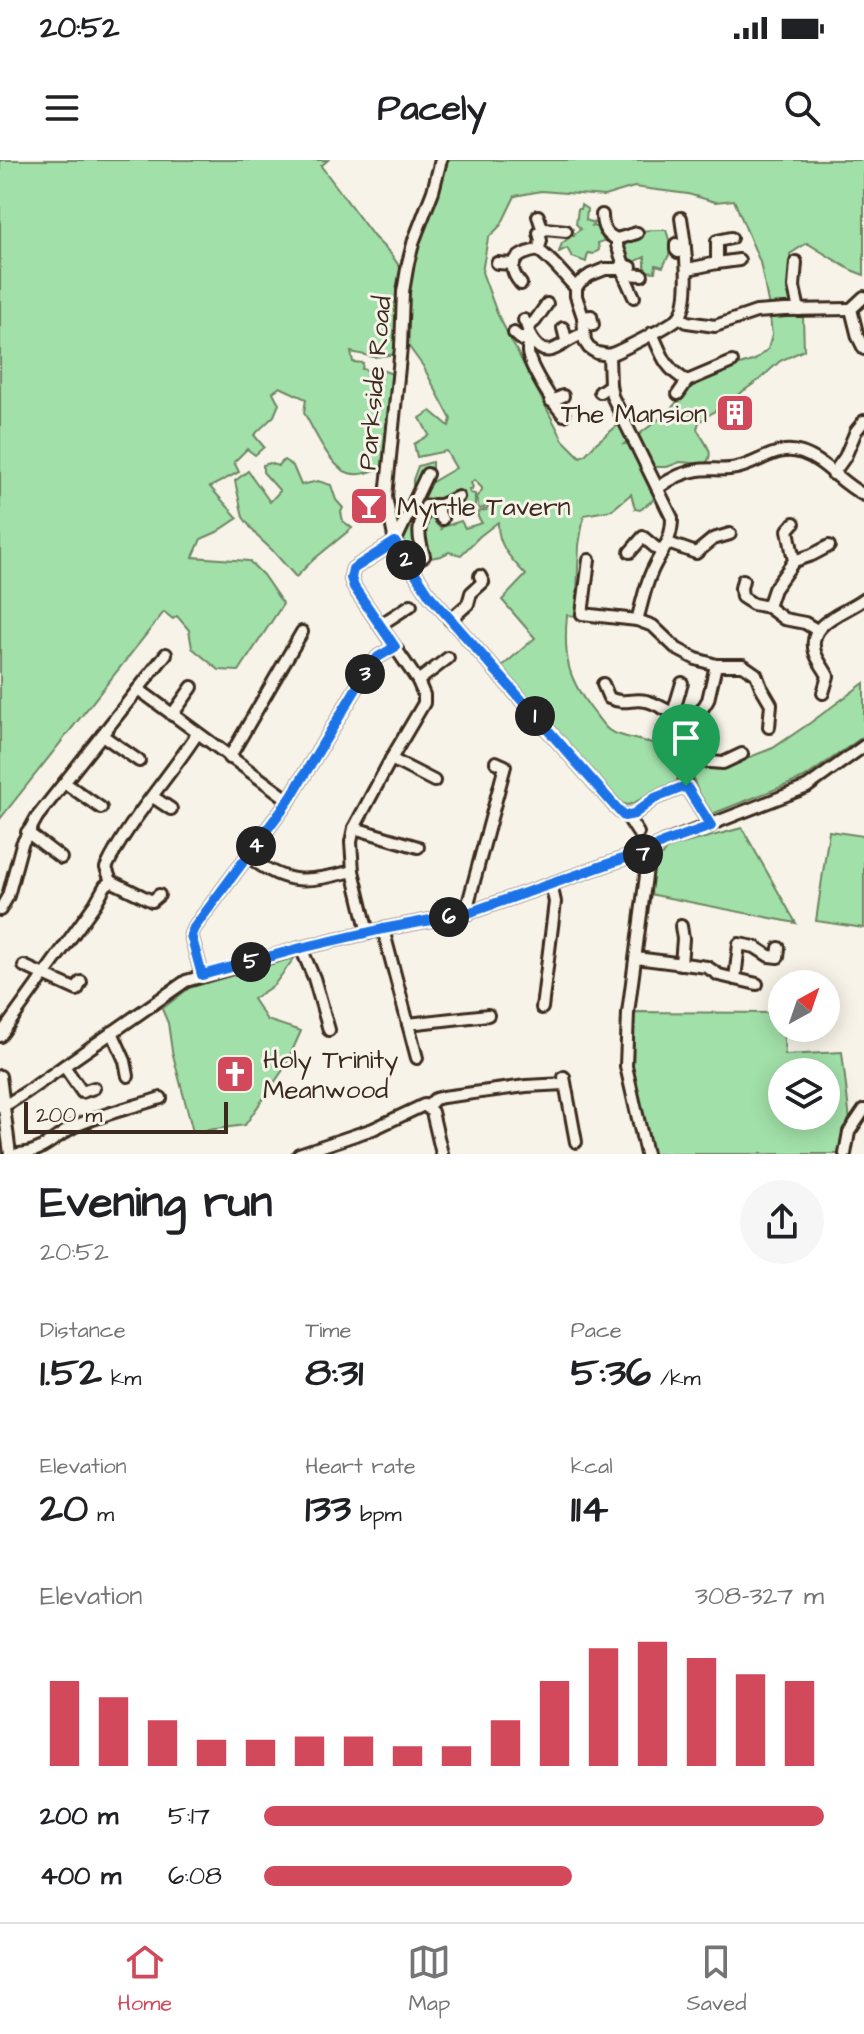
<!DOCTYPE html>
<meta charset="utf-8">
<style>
:root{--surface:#fff;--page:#f6f6f6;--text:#202124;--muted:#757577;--line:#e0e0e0;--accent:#d1495b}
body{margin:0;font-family:"Architects Daughter",sans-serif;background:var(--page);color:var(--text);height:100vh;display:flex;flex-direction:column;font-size:30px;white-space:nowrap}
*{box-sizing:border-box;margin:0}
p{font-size:26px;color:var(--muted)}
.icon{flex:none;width:44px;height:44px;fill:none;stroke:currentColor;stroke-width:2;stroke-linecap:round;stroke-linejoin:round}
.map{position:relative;height:994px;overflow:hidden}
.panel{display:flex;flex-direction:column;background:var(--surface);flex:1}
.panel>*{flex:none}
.needle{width:52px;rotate:40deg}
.fabs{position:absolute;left:768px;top:810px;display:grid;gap:16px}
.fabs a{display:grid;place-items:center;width:72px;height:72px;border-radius:50%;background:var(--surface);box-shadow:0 4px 20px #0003;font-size:40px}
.scale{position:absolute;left:24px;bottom:20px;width:204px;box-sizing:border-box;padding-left:8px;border:4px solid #3b2a1e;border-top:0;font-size:22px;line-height:28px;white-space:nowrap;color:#3b2a1e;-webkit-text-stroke:6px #f7f3e8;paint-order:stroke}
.pin{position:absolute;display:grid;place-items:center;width:68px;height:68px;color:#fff;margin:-82px -34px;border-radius:50% 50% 50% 0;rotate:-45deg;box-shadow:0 0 8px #0007}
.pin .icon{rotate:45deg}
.km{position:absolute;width:40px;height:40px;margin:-20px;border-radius:50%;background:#222;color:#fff;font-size:22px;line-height:40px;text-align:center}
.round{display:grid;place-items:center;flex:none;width:84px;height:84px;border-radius:42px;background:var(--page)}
.summary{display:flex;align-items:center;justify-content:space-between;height:136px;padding:0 40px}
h1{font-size:44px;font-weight:800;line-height:60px}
.stats{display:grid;grid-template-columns:repeat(3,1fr);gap:12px;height:136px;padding:8px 40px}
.stats div{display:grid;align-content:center}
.stats b{font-size:40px;font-weight:800}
.stats small{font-size:22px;font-weight:400}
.stats p{font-size:22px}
.chart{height:224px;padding:16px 40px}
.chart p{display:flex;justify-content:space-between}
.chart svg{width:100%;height:144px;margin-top:8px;stroke:var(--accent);stroke-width:6}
ul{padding:0 40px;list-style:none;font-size:26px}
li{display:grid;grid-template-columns:128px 96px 1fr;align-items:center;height:60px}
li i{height:20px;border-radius:10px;background:var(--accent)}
.status{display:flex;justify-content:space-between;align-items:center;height:56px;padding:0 40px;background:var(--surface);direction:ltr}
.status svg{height:22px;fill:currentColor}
header{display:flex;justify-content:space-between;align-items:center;height:104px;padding:0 40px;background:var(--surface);font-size:36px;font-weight:800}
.tabs{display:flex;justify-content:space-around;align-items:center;height:112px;border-top:2px solid var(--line);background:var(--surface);font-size:22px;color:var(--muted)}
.tabs a{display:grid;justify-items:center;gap:4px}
.tabs .selected{color:var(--accent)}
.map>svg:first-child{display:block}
</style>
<div class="status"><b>20:52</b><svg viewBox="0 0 49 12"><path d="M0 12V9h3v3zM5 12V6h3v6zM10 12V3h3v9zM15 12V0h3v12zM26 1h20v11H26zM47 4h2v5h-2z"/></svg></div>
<header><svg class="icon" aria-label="menu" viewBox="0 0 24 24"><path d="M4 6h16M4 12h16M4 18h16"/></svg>Pacely<svg class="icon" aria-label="search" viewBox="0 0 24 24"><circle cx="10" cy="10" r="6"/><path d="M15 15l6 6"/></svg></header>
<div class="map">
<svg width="864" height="994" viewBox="0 0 864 994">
<rect width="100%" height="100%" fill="#f7f3e8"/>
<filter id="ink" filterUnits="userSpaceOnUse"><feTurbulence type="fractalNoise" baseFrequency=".0125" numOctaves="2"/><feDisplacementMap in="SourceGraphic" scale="16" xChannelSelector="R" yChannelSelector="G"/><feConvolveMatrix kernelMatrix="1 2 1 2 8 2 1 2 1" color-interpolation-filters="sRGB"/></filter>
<g filter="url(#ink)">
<g fill="#a1e0a8" stroke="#6e8563" stroke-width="2" fill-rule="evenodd">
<path d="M0,0H328L321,6L374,77L390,93L402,110L396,194L374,197L351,192L353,202L363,203L362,209L378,212L379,209L395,215L387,305C376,310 361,317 349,313C330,308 314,269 304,253L306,239L280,227L273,232L279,244L274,256L254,275L264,287L255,295L247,289L234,302L239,312L210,327L238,358L217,372L201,379L193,397L249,401L263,415L283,444L239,511L219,510L192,488L189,470L177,456L173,459L164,452L0,659Z"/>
<path d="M446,0H864V115L851,110L807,83L790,94L795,145L769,147L760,102L734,40L715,42L688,34L634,27L604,36L541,31L515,36L501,65L488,78L482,112L497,153L563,280L580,297L585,295L596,283L622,262L628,280L624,284L629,283L650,321L649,326L655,335L653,340L640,350L635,349L631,334L612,350L584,355L579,385L576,456L567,455C563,499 568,520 595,554C600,560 605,569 612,572C631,580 653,583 674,587L680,613L676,623L629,645L618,643L499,509L535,478L502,440L526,415C511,399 497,385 498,362L480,376L461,395L449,392L441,396L420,400L406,393L400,379L413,331V320L418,306L432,302V322L456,308L446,291L417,297L414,284L429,275L420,258L431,251L449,266L451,259L423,206L404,180L406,154L418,80ZM474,320L482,328V331L476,337L479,349L484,348L487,343L489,344L486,350L478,352V357L482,363L465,368L461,361L442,367L441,369L422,348L426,338L435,342L463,332L465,337L459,339L464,353L462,355L464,356C479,347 474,351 475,334L470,333L469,330H472L473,327L471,323Z"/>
<path d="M581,45L587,49L586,60L594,63L592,66L602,69L609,79L598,83L599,90L593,94L588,93L586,102L572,97L567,88L559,92L562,83L569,78L568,75L574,76L575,73L581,69L576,64L578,49H580Z"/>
<path d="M666,70L672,89L663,107L656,105L655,112L645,111V97L629,104L619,85C635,68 645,70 666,70Z"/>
<path d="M803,156L804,190L780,201L759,220L699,262L697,269C703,281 717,293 705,304L680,302L667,307H653L637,276L667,253L694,223L709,215L755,200L768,189L772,175L770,158Z"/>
<path d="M284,300L293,306L301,325L318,321L331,325L336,340L343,348L341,352L343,361L352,368L313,400L296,417L272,390L257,376L243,357L235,321L248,311L270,342L280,331L263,312V305L270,303L278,306Z"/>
<path d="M864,523V576L804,618L712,654C704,640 685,619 698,604L725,607L773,588L810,563Z"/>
<path d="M742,668L796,763L649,734L655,706L667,688Z"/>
<path d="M829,671L864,676V768L816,761Z"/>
<path d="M295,797L274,825L253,839L267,860L301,871L285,907L245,965L193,972L172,891L168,863L162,849L189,828Z"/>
<path d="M632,852L782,853L785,895L842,892L850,961L844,971L839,994H650L631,905ZM782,912H826V956H782Z"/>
</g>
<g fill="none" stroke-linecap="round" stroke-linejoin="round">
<g stroke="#3b2a1e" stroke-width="16">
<g id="minor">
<path d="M441,0L433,31L414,80L408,103L403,132L401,187L386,337L395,382L430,436L621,653L627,656L634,654L655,638L686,626"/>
<path d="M602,55C602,67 606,75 617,79"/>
<path d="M538,56L543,71"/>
<path d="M617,79V85L624,105L618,109H605L590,115L580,122L576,128V136L583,157L585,182L589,188L597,193L609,195L610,225L612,236L672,358C672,382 661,391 652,411C645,426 642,444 637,460"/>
<path d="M617,79L637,73"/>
<path d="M676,84V90L678,92L685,91"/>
<path d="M538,90C552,99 564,116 576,128"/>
<path d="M796,102L794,127L799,150"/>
<path d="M497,103L514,104"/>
<path d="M717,103L739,100"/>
<path d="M631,107L624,105L625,117L634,137"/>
<path d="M688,109L717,103V81L731,78"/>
<path d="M625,114L642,115"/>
<path d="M521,124C504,104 516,94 538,90L541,81L539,73L545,69L566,71"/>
<path d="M851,149L858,177L864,189"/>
<path d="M851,149L864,137"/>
<path d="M583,157L591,156L593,165"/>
<path d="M679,157L687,162L715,166L756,152L785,150L851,149"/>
<path d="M524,160C528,166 528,173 532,179C549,206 563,178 584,174"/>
<path d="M528,167L535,161L547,144"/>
<path d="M563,168L566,180"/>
<path d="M514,173L522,180L529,173"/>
<path d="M652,173C662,195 665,209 687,221L732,202"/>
<path d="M532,180C528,185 528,185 528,192C529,206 553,244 564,255"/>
<path d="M609,195C620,191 675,164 680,156C692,137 685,80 681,58"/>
<path d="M600,232L610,225"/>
<path d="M678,234L687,221"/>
<path d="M551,241L563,236"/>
<path d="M833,314L845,297L856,271L864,261"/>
<path d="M658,328C670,319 683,312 698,310C710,308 724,311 736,308C759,304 777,284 802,293C826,301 841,324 864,335"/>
<path d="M435,345L442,359"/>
<path d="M668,383L696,393L713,379L730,374"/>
<path d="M630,392L643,377L662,393"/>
<path d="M589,400L582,454L637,460L653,466L677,489L696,499L716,505L708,540L692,565L685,587L684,600L686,626L711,666"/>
<path d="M794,401L812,395L829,386"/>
<path d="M409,404L424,396C417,374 418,367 426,346L440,345L458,337"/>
<path d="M743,420L741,428L742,437L753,444L768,447L784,459L805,463L817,470"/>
<path d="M768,447L774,429L794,401L788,370L794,363"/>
<path d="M450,460L468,444L471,433L483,422L480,416"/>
<path d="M380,465L411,445"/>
<path d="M716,505H743L756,514L761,527L771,544L769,567"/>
<path d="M418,521L448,498"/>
<path d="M603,524L609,538C626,545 632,538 646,541C662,545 678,557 692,565"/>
<path d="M138,529L289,640"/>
<path d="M823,533L828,516C824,508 817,500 815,492C806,462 846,453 864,439"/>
<path d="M673,553L682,523"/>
<path d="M172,555L192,527"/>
<path d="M102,575L139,601"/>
<path d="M229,598L302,472"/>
<path d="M391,599L434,621"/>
<path d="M684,600L723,603L742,594"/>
<path d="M65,623L101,648"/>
<path d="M153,637L171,649"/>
<path d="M627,656L638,673"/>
<path d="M354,668L418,687"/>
<path d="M27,672L61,698"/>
<path d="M644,694L647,708L628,853L626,906L646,994"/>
<path d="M249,697C288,727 308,722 353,711"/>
<path d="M111,721L152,741L159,735"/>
<path d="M0,750L8,736L22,684L37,657L166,494"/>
<path d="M468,753L469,740L505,606L496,602"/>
<path d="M383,769L417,898"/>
<path d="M368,773L353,711L351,682L354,668L391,599L424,543V535L418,521L354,427L351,418L353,409L395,382L427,314"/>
<path d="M301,788L314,818L329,870"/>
<path d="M636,798L707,807L719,815L757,824"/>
<path d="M681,804L683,779L681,766"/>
<path d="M24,806L77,830L81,822"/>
<path d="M202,815L191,775L194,768L289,640L368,509L378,497L395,487"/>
<path d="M735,819L739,784L755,787L769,796L778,797L779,788"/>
<path d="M542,848L555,742L551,724"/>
<path d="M408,864L488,855"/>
<path d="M112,872L125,901L128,916"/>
<path d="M0,876L95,744L105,726L111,721L106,708C128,661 168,619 197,574"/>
<path d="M64,906L82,932L94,928"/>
<path d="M0,916L10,994"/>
<path d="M564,917L576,982"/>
<path d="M0,946L9,943L31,929L186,821L301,788L383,769L468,753L628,697L644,694L663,683L807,627L864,586"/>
<path d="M427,947L432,952L442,994"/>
<path d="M18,994C45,992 53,977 75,966C102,954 133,947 161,938"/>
<path d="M299,994L373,969L424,945L427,947L435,939L443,937L526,926L565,924"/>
<path d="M845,994L849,972L864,950"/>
</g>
</g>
<use href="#minor" stroke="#f7f3e8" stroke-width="10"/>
</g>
</g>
<g fill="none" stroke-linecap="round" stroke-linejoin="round" filter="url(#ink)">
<g stroke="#fff" stroke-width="16">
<path id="route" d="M395,382L430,436L621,653L624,656L634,654L655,638L686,626L711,666L663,683L644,694L628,697L468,753L383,769L301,788L202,815L191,775L194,768L289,640L368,509L378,497L395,487L354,427L351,418L353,409Z"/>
</g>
<use href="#route" stroke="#1a73e8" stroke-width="10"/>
</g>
<defs>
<g id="building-square" transform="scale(2)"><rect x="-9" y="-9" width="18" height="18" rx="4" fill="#d1495b" stroke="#f7f3e8"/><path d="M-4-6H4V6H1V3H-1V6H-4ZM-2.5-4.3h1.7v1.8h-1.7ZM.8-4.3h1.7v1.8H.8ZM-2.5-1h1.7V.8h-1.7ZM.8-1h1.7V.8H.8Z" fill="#fff"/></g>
<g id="bar-square" transform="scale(2)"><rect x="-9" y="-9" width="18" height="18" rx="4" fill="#d1495b" stroke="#f7f3e8"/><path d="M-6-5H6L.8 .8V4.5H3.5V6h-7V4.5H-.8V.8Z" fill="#fff"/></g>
<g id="church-square" transform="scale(2)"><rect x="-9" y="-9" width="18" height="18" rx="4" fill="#d1495b" stroke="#f7f3e8"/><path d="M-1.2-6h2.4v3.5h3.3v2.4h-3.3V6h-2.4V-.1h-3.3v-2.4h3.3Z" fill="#fff"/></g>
</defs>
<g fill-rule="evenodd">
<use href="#building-square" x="735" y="253"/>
<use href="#bar-square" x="369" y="346"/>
<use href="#church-square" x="235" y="914"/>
</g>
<g text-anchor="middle" stroke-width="6" stroke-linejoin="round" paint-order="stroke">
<g font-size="26" fill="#3b2a1e" stroke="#f7f3e8">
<text transform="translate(374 223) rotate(-85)" y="9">Parkside Road</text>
</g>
<g font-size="26" fill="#3b2a1e" stroke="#f7f3e8" text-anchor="start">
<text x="707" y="262" text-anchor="end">The Mansion</text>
<text x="397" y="355">Myrtle Tavern</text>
<text x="263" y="908">Holy Trinity<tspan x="263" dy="30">Meanwood</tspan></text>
</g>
</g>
</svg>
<div class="fabs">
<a><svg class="needle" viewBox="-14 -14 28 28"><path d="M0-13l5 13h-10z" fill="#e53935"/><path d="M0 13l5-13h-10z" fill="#757577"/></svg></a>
<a><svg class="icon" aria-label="layers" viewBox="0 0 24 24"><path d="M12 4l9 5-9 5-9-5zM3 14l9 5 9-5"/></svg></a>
</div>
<div class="scale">200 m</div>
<div class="pin" style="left:686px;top:626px;background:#1e9e55"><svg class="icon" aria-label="arrive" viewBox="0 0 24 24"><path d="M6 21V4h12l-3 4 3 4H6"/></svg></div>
<b class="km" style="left:535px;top:556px">1</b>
<b class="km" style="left:406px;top:400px">2</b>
<b class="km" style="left:365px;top:514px">3</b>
<b class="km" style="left:256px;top:686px">4</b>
<b class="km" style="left:251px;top:802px">5</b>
<b class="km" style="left:449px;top:757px">6</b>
<b class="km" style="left:643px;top:694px">7</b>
</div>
<section class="panel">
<div class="summary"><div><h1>Evening run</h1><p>20:52</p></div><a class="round"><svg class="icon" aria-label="share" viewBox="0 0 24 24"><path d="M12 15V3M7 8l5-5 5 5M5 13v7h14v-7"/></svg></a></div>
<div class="stats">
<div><p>Distance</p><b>1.52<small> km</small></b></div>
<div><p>Time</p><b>8:31</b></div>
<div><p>Pace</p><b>5:36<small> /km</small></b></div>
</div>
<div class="stats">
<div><p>Elevation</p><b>20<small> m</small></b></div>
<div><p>Heart rate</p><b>133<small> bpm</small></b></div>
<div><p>kcal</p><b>114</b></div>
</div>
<div class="chart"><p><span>Elevation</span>308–327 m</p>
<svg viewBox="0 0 160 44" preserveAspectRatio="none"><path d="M5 44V18M15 44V23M25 44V30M35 44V36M45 44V36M55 44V35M65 44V35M75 44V38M85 44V38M95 44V30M105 44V18M115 44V8M125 44V6M135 44V11M145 44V16M155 44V18"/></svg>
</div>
<ul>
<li><b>200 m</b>5:17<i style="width:100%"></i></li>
<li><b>400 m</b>6:08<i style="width:55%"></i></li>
</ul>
</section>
<nav class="tabs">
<a class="selected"><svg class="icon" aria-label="home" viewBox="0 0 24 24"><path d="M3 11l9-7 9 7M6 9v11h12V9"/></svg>Home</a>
<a><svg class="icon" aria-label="map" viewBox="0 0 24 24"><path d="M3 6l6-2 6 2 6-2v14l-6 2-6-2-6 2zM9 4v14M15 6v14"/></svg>Map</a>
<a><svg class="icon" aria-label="saved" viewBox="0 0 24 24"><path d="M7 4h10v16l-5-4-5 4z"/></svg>Saved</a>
</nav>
